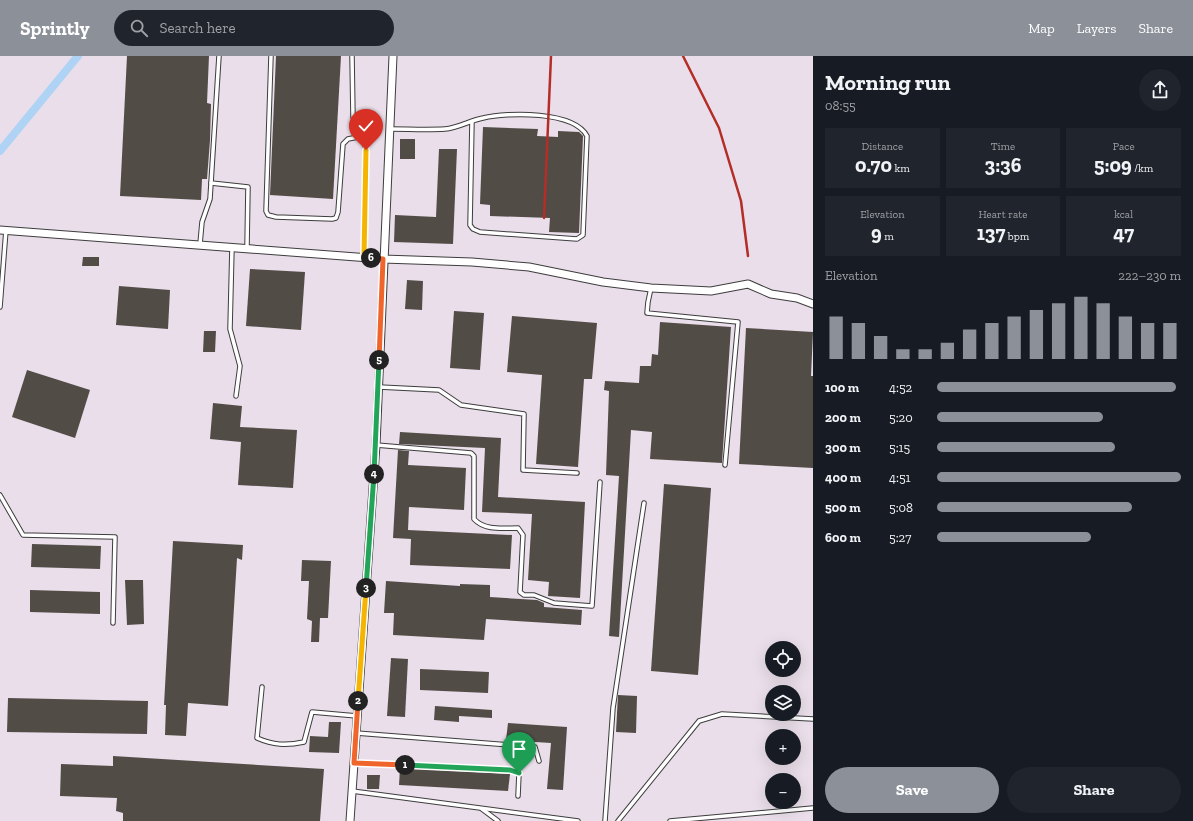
<!DOCTYPE html>
<meta charset="utf-8">
<style>
:root{--surface:#171b24;--page:#20242c;--text:#f1f3f6;--muted:#9ea1a6;--accent:#8c9099}
body{margin:0;font-family:"Zilla Slab",serif;background:var(--page);color:var(--text);height:100vh;display:flex;flex-direction:column;font-size:15px;white-space:nowrap}
*{box-sizing:border-box;margin:0}
p{font-size:13px;color:var(--muted)}
.icon{flex:none;width:22px;height:22px;fill:none;stroke:currentColor;stroke-width:2;stroke-linecap:round;stroke-linejoin:round}
.map{position:relative;flex:1;overflow:hidden}
.side{display:flex;flex-direction:column;background:var(--surface);width:380px}
.side>*{flex:none}
.tools{position:absolute;left:765px;top:585px;display:grid;gap:8px}
.tools a{display:grid;place-items:center;width:36px;height:36px;border-radius:50%;background:var(--surface);box-shadow:0 4px 16px #0002;font-size:20px}
.pin{position:absolute;display:grid;place-items:center;width:34px;height:34px;color:#fff;margin:-41px -17px;border-radius:50% 50% 50% 0;rotate:-45deg;box-shadow:0 0 4px #0007}
.pin .icon{rotate:45deg}
.km{position:absolute;width:20px;height:20px;margin:-10px;border-radius:50%;background:#222;color:#fff;font-size:11px;line-height:20px;text-align:center}
.round{display:grid;place-items:center;flex:none;width:42px;height:42px;border-radius:21px;background:var(--page)}
.head{display:flex;align-items:center;justify-content:space-between;height:68px;padding:0 12px}
h1{font-size:22px;font-weight:700;line-height:30px}
.stats{display:grid;grid-template-columns:repeat(3,1fr);gap:6px;height:68px;padding:4px 12px}
.stats div{display:grid;align-content:center;border-radius:0px;background:var(--page);text-align:center}
.stats b{font-size:20px;font-weight:700}
.stats small{font-size:11px;font-weight:400}
.stats p{font-size:11px}
.chart{height:112px;padding:8px 12px}
.chart p{display:flex;justify-content:space-between}
.chart svg{width:100%;height:72px;margin-top:4px;stroke:var(--accent);stroke-width:6}
.action{display:flex;gap:8px;margin-top:auto;padding:8px 12px}
.action a{flex:1;height:46px;border-radius:24px;background:var(--accent);color:#fff;font-size:16px;font-weight:700;line-height:46px;text-align:center}
.action a+a{background:var(--page);color:var(--text)}
ul{padding:0 12px;list-style:none;font-size:13px}
li{display:grid;grid-template-columns:64px 48px 1fr;align-items:center;height:30px}
li i{height:10px;border-radius:5px;background:var(--accent)}
header{display:flex;align-items:center;gap:24px;box-sizing:border-box;height:56px;padding:0 20px;background:var(--accent);color:#fff}
header strong{font-size:19px}
nav{display:flex;gap:22px;margin-inline-start:auto;font-size:14px}
.search{width:280px;height:36px;background:var(--page);display:flex;align-items:center;gap:10px;box-sizing:border-box;padding:0 14px;border-radius:22px;color:var(--muted);font-size:15px}
main{display:flex;flex:1;min-height:0}
.map>svg:first-child{display:block}
</style>
<header>
<strong>Sprintly</strong>
<div class="search"><svg class="icon" aria-label="search" viewBox="0 0 24 24"><circle cx="10" cy="10" r="6"/><path d="M15 15l6 6"/></svg>Search here</div>
<nav><a>Map</a><a>Layers</a><a>Share</a></nav>
</header>
<main>
<div class="map">
<svg width="813" height="765" viewBox="0 0 813 765">
<rect width="100%" height="100%" fill="#fefce7"/>
<path fill="#e9dee9" fill-rule="evenodd" d="M0,0H813V765H0ZM772,592H794V614H772ZM772,636H794V658H772ZM772,680H794V702H772ZM772,724H794V746H772Z"/>
<g fill="none" stroke-linecap="round" stroke-linejoin="round">
<path stroke="#aed3f4" stroke-width="8" d="M0,95L78,0"/>
</g>
<g fill="#524c47">
<path d="M127,0H209L207,47L211,48L210,84L207,123H202L201,144L120,140Z"/>
<path d="M276,0H341L333,143L270,139Z"/>
<path d="M483,71L538,73L537,80L558,81V75L579,76L583,80L579,177L549,176L550,162L490,160V149L480,148Z"/>
<rect x="400" y="83" width="15" height="20"/>
<path d="M439,93H457L453,188L394,186L395,159L436,161Z"/>
<path d="M83,201H99V210H82Z"/>
<path d="M250,213L305,216L301,274L246,270Z"/>
<path d="M407,224L423,225L422,254L405,253Z"/>
<path d="M119,230L170,234L168,273L116,269Z"/>
<path d="M454,255L484,257L480,314L450,312Z"/>
<path d="M512,260L597,267L592,323H584L578,411L536,408L542,319L507,316Z"/>
<path d="M660,266L731,271L722,407L650,403L652,376L631,374L619,581L609,580L619,420L606,419L609,335L604,334L605,325L639,327L640,310H651L652,298L658,299Z"/>
<path d="M746,272L813,276L811,320H813V412L739,408Z"/>
<path d="M204,275H216L215,296H203Z"/>
<path d="M27,314L90,334L75,382L12,361Z"/>
<path d="M213,347L242,350L240,371L297,374L293,432L238,429L241,386L210,383Z"/>
<path d="M400,376L501,382L498,441L585,446L580,542L548,540L549,526L528,524L532,458L482,456L485,392L399,388Z"/>
<path d="M398,394L409,395L408,409L466,412L464,454L409,451L408,474L512,479L510,513L410,509L411,483L393,482Z"/>
<path d="M664,428L711,432L698,619L651,615Z"/>
<path d="M173,485L243,489L242,504L237,502L228,650L188,647L186,680L165,679L166,649H164Z"/>
<path d="M32,488L101,490L100,513L31,511Z"/>
<path d="M302,504L331,505L328,562H320L319,586H311L312,565L307,563L309,525H301Z"/>
<path d="M125,524H143L144,568L127,569Z"/>
<path d="M386,525L460,530V528L490,529V541L537,544L544,547V551L582,554L581,569L486,563L484,584L393,579L394,557H384Z"/>
<path d="M30,534L100,536V558L30,556Z"/>
<path d="M391,602L408,603L405,661L387,660Z"/>
<path d="M420,613L489,616L488,637L420,634Z"/>
<path d="M618,639L637,640L636,677L616,676Z"/>
<path d="M8,642L148,645L147,678L7,676Z"/>
<path d="M435,650L492,654V662L459,660V666L434,664Z"/>
<path d="M329,666H341L339,697L309,696L310,680L328,681Z"/>
<path d="M508,667L567,671L563,734L547,733L551,687L506,684Z"/>
<path d="M113,700L324,713L320,765H123V757L116,755L117,742L60,740L61,708L113,710Z"/>
<path d="M400,712L510,718L508,735L399,729Z"/>
<path d="M367,719H380L379,733H367Z"/>
</g>
<g fill="none" stroke-linecap="round" stroke-linejoin="round">
<g stroke="#3d3d3d" stroke-width="5.5">
<g id="service">
<path d="M271,0L266,155L268,159L276,161L332,163L336,162L338,156L343,88L348,83L363,80"/>
<path d="M352,0L353,61L363,80L366,94L364,201"/>
<path d="M390,73C408,73 427,74 445,73C458,72 471,64 483,62C508,56 574,55 587,80L583,179L577,183L480,176L473,173L470,169L472,65"/>
<path d="M211,127L248,131L247,191"/>
<path d="M200,188L202,166L210,143L219,0"/>
<path d="M232,191L230,273L240,310L236,340"/>
<path d="M651,232L648,246L647,257L738,266L725,409"/>
<path d="M0,251L6,174"/>
<path d="M379,331L439,334L461,349L524,358L523,414L577,417"/>
<path d="M376,389L471,397L474,400V463C485,475 503,472 518,472L523,479L520,536L524,539H534L554,547L592,550L600,426"/>
<path d="M0,439L23,479L115,481L113,567"/>
<path d="M262,631L257,682C273,689 286,690 304,686L312,656L357,660"/>
<path d="M356,677L535,691L539,705"/>
<path d="M354,707L510,714L519,717L518,740"/>
<path d="M352,735L578,765"/>
<path d="M482,753L498,765"/>
<path d="M605,765L613,652L644,447"/>
<path d="M618,765L699,665L722,658L813,663"/>
<path d="M670,765L813,752"/>
</g>
</g>
<g stroke="#3d3d3d" stroke-width="9">
<g id="minor">
<path d="M0,174L383,203L472,206L529,211L603,226L651,232L711,235L748,228L771,238L797,242L813,248"/>
<path d="M350,765L376,389L393,0"/>
</g>
</g>
<use href="#service" stroke="#fff" stroke-width="3.5"/>
<use href="#minor" stroke="#fff" stroke-width="7"/>
<g stroke="#b52d27" stroke-width="2.5">
<path d="M683,0L719,72L741,145L748,200"/>
<path d="M544,162L551,0"/>
</g>
</g>
<g fill="none" stroke-linecap="round" stroke-linejoin="round">
<g stroke="#fff" stroke-width="8">
<path id="split-1" d="M405,709L510,714L519,717"/>
</g>
<g stroke="#fff" stroke-width="8">
<path id="split-2" d="M358,645L354,707L405,709"/>
</g>
<g stroke="#fff" stroke-width="8">
<path id="split-3" d="M358,645L366,532"/>
</g>
<g stroke="#fff" stroke-width="8">
<path id="split-4" d="M366,532L374,418"/>
</g>
<g stroke="#fff" stroke-width="8">
<path id="split-5" d="M374,418L379,304"/>
</g>
<g stroke="#fff" stroke-width="8">
<path id="split-6" d="M371,202L383,203L379,304"/>
</g>
<g stroke="#fff" stroke-width="8">
<path id="split-7" d="M366,94L364,201L371,202"/>
</g>
<use href="#split-1" stroke="#22a559" stroke-width="5"/>
<use href="#split-2" stroke="#f0652b" stroke-width="5"/>
<use href="#split-3" stroke="#f5b400" stroke-width="5"/>
<use href="#split-4" stroke="#22a559" stroke-width="5"/>
<use href="#split-5" stroke="#22a559" stroke-width="5"/>
<use href="#split-6" stroke="#f0652b" stroke-width="5"/>
<use href="#split-7" stroke="#f5b400" stroke-width="5"/>
</g>
</svg>
<div class="tools">
<a><svg class="icon" aria-label="locate" viewBox="0 0 24 24"><circle cx="12" cy="12" r="6"/><path d="M12 2v4M12 18v4M2 12h4M18 12h4"/></svg></a>
<a><svg class="icon" aria-label="layers" viewBox="0 0 24 24"><path d="M12 4l9 5-9 5-9-5zM3 14l9 5 9-5"/></svg></a>
<a>+</a>
<a>−</a>
</div>
<div class="pin" style="left:519px;top:717px;background:#1e9e55"><svg class="icon" aria-label="arrive" viewBox="0 0 24 24"><path d="M6 21V4h12l-3 4 3 4H6"/></svg></div>
<div class="pin" style="left:366px;top:94px;background:#d93025"><svg class="icon" aria-label="check" viewBox="0 0 24 24"><path d="M5 12l5 5 9-10"/></svg></div>
<b class="km" style="left:405px;top:709px">1</b>
<b class="km" style="left:358px;top:645px">2</b>
<b class="km" style="left:366px;top:532px">3</b>
<b class="km" style="left:374px;top:418px">4</b>
<b class="km" style="left:379px;top:304px">5</b>
<b class="km" style="left:371px;top:202px">6</b>
</div>
<section class="side">
<div class="head"><div><h1>Morning run</h1><p>08:55</p></div><a class="round"><svg class="icon" aria-label="share" viewBox="0 0 24 24"><path d="M12 15V3M7 8l5-5 5 5M5 13v7h14v-7"/></svg></a></div>
<div class="stats">
<div><p>Distance</p><b>0.70<small> km</small></b></div>
<div><p>Time</p><b>3:36</b></div>
<div><p>Pace</p><b>5:09<small> /km</small></b></div>
</div>
<div class="stats">
<div><p>Elevation</p><b>9<small> m</small></b></div>
<div><p>Heart rate</p><b>137<small> bpm</small></b></div>
<div><p>kcal</p><b>47</b></div>
</div>
<div class="chart"><p><span>Elevation</span>222–230 m</p>
<svg viewBox="0 0 160 44" preserveAspectRatio="none"><path d="M5 44V18M15 44V22M25 44V30M35 44V38M45 44V38M55 44V34M65 44V26M75 44V22M85 44V18M95 44V14M105 44V10M115 44V6M125 44V10M135 44V18M145 44V22M155 44V22"/></svg>
</div>
<ul>
<li><b>100 m</b>4:52<i style="width:98%"></i></li>
<li><b>200 m</b>5:20<i style="width:68%"></i></li>
<li><b>300 m</b>5:15<i style="width:73%"></i></li>
<li><b>400 m</b>4:51<i style="width:100%"></i></li>
<li><b>500 m</b>5:08<i style="width:80%"></i></li>
<li><b>600 m</b>5:27<i style="width:63%"></i></li>
</ul>
<div class="action"><a>Save</a><a>Share</a></div>
</section>
</main>
